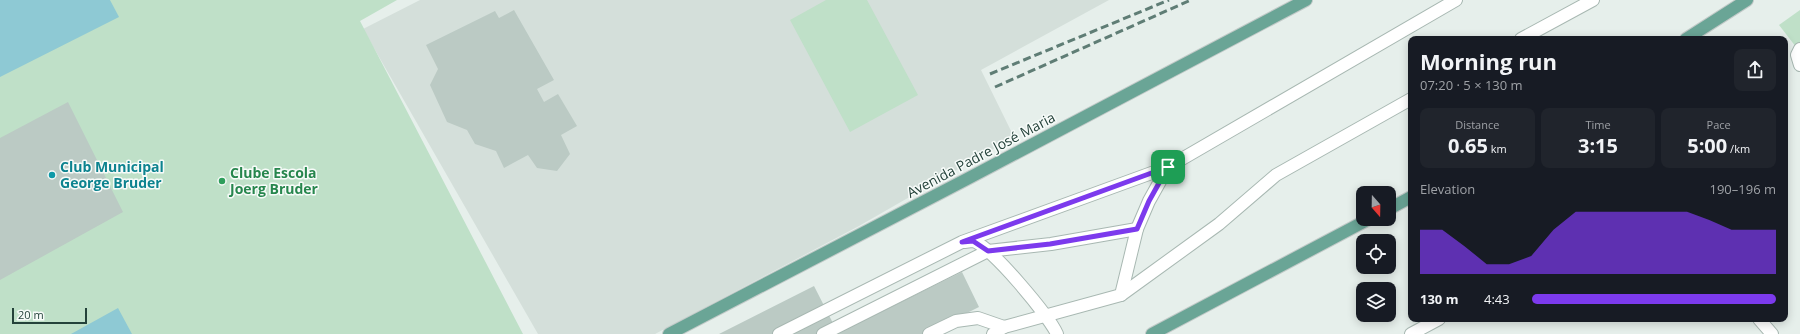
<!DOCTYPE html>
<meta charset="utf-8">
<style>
:root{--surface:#171b24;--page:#20242c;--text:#f1f3f6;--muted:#9ea1a6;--accent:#7c3aed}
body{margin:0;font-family:"Open Sans",sans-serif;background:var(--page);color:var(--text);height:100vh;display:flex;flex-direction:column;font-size:15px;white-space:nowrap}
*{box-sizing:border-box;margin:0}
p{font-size:13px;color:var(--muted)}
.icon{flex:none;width:22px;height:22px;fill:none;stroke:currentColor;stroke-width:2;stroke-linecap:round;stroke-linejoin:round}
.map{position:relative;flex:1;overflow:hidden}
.drawer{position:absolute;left:1408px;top:36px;width:380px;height:286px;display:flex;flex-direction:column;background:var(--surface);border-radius:8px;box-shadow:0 2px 10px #0003}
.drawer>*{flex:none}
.needle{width:26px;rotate:160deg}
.controls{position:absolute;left:1356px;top:186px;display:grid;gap:8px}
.controls a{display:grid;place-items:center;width:40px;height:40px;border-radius:8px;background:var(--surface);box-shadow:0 2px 10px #0003;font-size:20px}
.scale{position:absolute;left:12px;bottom:10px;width:75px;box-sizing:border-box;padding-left:4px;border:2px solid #24423a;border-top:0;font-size:11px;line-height:14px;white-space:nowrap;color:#24423a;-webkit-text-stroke:3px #f7fbf9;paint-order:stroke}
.pin{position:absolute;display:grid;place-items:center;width:34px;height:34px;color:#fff;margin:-17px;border-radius:8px;box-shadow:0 2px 6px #0006}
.round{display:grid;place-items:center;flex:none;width:42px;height:42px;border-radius:8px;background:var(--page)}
.overview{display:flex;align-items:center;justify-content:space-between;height:68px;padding:0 12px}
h1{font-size:22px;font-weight:700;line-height:30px}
.figures{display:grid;grid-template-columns:repeat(3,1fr);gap:6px;height:68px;padding:4px 12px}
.figures div{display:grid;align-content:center;border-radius:8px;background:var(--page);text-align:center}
.figures b{font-size:20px;font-weight:700}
.figures small{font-size:11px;font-weight:400}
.figures p{font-size:11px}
.chart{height:112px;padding:8px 12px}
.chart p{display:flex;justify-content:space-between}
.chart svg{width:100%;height:72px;margin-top:4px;fill:var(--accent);opacity:.7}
ul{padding:0 12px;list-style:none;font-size:13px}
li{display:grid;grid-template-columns:64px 48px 1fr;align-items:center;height:30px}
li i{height:10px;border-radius:5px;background:var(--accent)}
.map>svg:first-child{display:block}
</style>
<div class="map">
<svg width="1800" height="334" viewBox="0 0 1800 334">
<rect width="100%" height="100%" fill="#e6efeb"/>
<path fill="#d4dfda" d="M420,0H1109L981,70L1014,137L859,226L655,334H538L363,29Z"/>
<g fill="#bfe0c8">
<path d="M0,0H397L360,21L523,334H0Z"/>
<path d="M826,0H867L918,95L850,132L790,20Z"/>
<path d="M1800,10V45L1796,47L1779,25Z"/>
</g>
<g fill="#8ec9d4">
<path d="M0,0H110L119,17L0,77Z"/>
<path d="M118,308L132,334H71Z"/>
</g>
<g fill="#bbcac4">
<path d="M514,10L554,80L537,89L544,102L558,94L577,126L561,135L570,154L557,171L537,168L528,155L504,168L496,151L475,144L467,130L447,122L430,85L438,69L426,45L495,11L499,18Z"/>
<path d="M68,102L123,212L0,280V138Z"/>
<path d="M962,272L979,307L925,334H719L814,286L838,333Z"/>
</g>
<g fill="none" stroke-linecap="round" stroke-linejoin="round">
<g stroke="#a8b8b2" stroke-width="14">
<g id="minor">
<path d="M1521,39L1593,0"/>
<path d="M1800,49L1797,55L1800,65"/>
<path d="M963,242C966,242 970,241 973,241C990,245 1049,316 1057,334"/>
<path d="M1121,295L1137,229L1149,201L1168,167"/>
<path d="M1759,319L1772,334"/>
<path d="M779,334L962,242L1168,167L1456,0"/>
<path d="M823,334L988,251L1051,244L1137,229"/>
<path d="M929,334L956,321L978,318L1004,327"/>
<path d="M993,334L1004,327L1121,295L1219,224L1276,175L1411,99"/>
<path d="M1411,334L1439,319"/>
</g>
</g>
<g stroke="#c2cac8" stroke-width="14">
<g id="major">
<path d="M1686,39L1747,0"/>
<path d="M1389,209L1411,197"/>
<path d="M669,334L967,179L1306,0"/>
<path d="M1152,334L1369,219"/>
</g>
</g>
<use href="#minor" stroke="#fff" stroke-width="12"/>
<use href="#major" stroke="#6aa596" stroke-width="12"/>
<g stroke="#5f7d75" stroke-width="3" stroke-dasharray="8 4" stroke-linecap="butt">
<path d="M990,74L1169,0"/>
<path d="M995,87L1191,0"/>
</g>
</g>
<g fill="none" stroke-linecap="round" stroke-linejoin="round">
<g stroke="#fff" stroke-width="8">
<path id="route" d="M1168,167L1149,201L1137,229L1050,244L988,251L973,241L962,242Z"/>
</g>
<use href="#route" stroke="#7c3aed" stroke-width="5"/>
</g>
<circle fill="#0f9aa8" stroke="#f7fbf9" stroke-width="1.5" cx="52" cy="175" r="4"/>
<circle fill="#2e9e5b" stroke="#f7fbf9" stroke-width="1.5" cx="222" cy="181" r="4"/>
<g text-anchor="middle" stroke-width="3" stroke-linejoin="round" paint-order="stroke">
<g font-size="14" fill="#24423a" stroke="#f7fbf9">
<text transform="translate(981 155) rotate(-28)" y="5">Avenida Padre José Maria</text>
</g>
<g font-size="14" font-weight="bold" fill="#0d838f" stroke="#f7fbf9" text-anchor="start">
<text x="60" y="172">Club Municipal<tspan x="60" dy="16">George Bruder</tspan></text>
</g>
<g font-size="14" font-weight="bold" fill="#27864d" stroke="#f7fbf9" text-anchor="start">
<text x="230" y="178">Clube Escola<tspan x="230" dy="16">Joerg Bruder</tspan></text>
</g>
</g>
</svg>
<div class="controls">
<a><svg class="needle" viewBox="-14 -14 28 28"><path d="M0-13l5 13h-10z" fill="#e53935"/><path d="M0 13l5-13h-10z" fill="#9ea1a6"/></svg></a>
<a><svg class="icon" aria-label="locate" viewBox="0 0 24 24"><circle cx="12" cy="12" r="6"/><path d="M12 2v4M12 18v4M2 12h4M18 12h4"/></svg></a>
<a><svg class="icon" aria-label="layers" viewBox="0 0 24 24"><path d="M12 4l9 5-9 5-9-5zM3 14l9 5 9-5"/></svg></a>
</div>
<div class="scale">20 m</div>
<div class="pin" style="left:1168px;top:167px;background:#1e9e55"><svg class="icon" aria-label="arrive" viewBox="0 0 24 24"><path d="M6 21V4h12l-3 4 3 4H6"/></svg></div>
<section class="drawer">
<div class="overview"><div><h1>Morning run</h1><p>07:20 · 5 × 130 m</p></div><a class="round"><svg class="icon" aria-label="share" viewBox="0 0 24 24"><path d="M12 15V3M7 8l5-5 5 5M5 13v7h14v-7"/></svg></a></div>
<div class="figures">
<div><p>Distance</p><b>0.65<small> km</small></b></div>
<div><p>Time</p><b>3:15</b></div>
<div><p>Pace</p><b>5:00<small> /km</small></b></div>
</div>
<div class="chart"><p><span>Elevation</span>190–196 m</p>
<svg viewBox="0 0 160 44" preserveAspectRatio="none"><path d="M0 44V17L10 17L20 27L30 38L40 38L50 33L60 17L70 6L80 6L90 6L100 6L110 6L120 6L130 11L140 17L150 17L160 17V44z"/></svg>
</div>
<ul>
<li><b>130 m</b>4:43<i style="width:100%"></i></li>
</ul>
</section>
</div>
